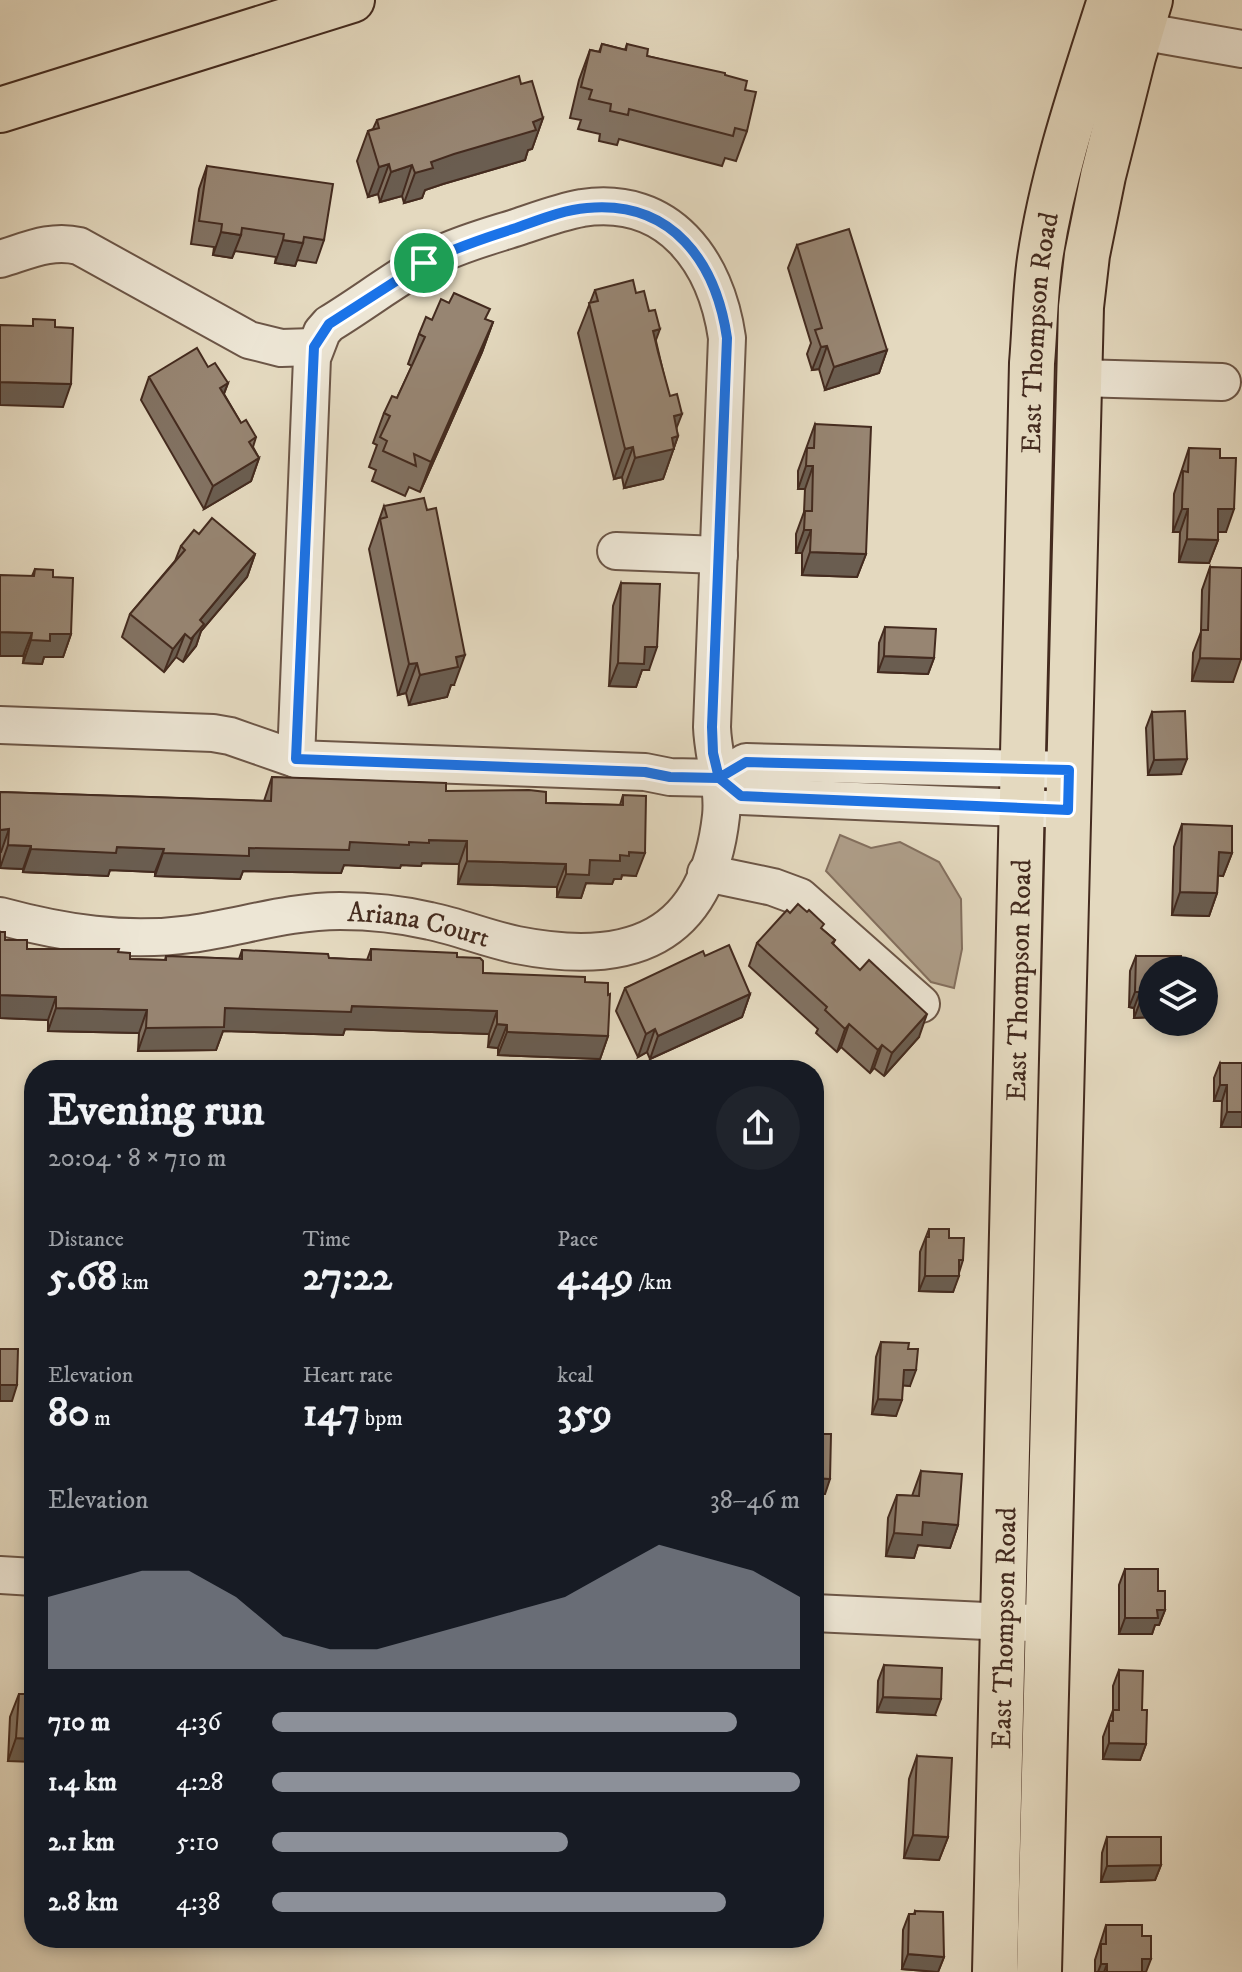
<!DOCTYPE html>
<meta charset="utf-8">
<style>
:root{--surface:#171b24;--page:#20242c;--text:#f1f3f6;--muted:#9ea1a6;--accent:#8c9099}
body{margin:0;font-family:"IM FELL DW Pica",serif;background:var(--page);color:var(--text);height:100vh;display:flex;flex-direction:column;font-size:30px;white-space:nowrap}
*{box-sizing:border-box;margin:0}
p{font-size:26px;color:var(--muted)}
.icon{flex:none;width:44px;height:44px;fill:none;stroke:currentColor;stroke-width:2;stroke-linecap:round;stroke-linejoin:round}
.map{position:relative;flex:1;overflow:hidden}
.details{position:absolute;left:24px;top:1060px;width:800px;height:888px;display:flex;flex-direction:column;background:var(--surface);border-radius:32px;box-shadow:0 4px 12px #0003}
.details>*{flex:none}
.fabs{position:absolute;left:1138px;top:956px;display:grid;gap:16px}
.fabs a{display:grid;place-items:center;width:80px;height:80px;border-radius:50%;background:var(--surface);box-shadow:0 4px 12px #0003;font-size:40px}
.pin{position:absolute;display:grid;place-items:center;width:68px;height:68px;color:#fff;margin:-34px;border:4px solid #fff;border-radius:50%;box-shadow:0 2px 8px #0007}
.round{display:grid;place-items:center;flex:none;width:84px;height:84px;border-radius:42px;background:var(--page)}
.headline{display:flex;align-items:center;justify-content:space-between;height:136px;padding:0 24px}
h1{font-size:44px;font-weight:700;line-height:60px}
.metrics{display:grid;grid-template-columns:repeat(3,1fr);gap:12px;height:136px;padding:8px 24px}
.metrics div{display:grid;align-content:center}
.metrics b{font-size:40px;font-weight:700}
.metrics small{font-size:22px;font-weight:400}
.metrics p{font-size:22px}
.chart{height:224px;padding:16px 24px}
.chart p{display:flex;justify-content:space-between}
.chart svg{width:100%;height:144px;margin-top:8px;fill:var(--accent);opacity:.7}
ul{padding:0 24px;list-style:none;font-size:26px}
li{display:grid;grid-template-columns:128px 96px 1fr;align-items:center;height:60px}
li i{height:20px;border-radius:10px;background:var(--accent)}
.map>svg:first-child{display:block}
</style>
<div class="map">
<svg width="1242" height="1972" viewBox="0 0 1242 1972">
<rect width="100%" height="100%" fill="#e4d9bf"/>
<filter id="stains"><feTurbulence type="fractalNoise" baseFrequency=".0025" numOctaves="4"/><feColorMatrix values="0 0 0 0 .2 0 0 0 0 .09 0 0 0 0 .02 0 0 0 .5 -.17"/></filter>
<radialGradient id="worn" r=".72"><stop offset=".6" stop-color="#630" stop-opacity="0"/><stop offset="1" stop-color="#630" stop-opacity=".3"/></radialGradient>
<path fill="#ae9e89" stroke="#84705f" stroke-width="2" d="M840,835L871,848L900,842L939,862L961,899L962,949L954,988L931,982L826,871Z"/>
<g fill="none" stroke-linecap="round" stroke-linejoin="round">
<g stroke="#6c5647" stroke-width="40">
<g id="minor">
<path d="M1140,31L1242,49"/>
<path d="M0,259C27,251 51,239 79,246L249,340L281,348L314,347"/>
<path d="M1078,378L1222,382"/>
<path d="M616,551L719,555"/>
<path d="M0,725L213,733L230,736L296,759L645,772L670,777L719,778L746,762L1069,770"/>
<path d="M719,778L741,796L1068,810"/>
<path d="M706,873L773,887L800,897L921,1004"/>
<path id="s1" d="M0,916C63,933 125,943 191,934C241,927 289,911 340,911C370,911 400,914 430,921C459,927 488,939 517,945C629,967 707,940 721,816C724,786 713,757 712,727L727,338C716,261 669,195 582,208C560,212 539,220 518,227C493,235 467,242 443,253C403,272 367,301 329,324L322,332L312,358L296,759"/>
<path d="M0,1575L34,1577"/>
<path d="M814,1613L1031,1623"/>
</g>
</g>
<g stroke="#442b1f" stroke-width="48">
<g id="major">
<path d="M0,110L352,0"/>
<path id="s2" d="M995,1972L1032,363C1035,329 1035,293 1040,259C1053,171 1083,85 1110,0"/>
<path d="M1039,1972L1081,307L1087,255L1103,176L1133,57L1150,0"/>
</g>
</g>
<use href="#minor" stroke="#ede6d5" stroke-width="36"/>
<use href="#major" stroke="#e4d9bf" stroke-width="44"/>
</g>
<g fill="#827262" stroke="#442b1f" stroke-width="2">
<path d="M602,44L625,50L627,44L647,56L725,75L745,90L747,131L736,161L725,158L722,166L619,139L617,145L599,141L600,134L578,129L581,120L570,118L579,80L590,50L599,52Z"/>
<path d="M521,84L543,118L532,149L528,150L525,160L443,184L425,190L422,198L404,203L402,196L380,202L378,194L368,197L357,161L368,131L373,129L377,120Z"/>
<path d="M207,166L324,240L316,263L297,260L295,266L275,263L276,257L235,251L232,258L213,255L214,247L191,244L199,189Z"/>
<path d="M797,245L887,350L879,373L825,390L819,369L812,370L807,354L811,343L788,268Z"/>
<path d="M595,290L636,293L656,341L678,436L663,479L624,488L622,477L614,479L578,333Z"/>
<path d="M432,320H486L493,322L482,352L420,492L409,487L405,496L372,481L376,470L369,467L377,445L373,443L384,413L397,398L412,366L408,364L419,334Z"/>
<path d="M208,367L228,383L224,394L241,423L256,437L253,447L259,458L251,481L204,509L141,400L149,377Z"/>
<path d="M815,424L866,554L857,577L802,575V553H796V534L804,512L805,489H798V471Z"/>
<path d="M1189,448L1220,458L1226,532H1218V540L1209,563L1179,562L1180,532H1173L1174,494Z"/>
<path d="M384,506L454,685H451L447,697L409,705L406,693L398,695L369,549Z"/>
<path d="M199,534L255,554L247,577L201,631L196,646L183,662L176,657L164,672L122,637L130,614L175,561L181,546Z"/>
<path d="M1210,567L1233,682L1192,681L1193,653L1201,632L1202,590Z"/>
<path d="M35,569L53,577L71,634L63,657H44L42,664L23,663L32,576Z"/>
<path d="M621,583L649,670H642L636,687L609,686L613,606Z"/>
<path d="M885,627L934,658L928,674L878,672L879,643Z"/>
<path d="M1152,712L1181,774L1148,775L1146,728Z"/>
<path d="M272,777L446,791L546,803L620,805L623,795L636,876L622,875L621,879H614L612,884L586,883L581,898L557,897V887L458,884L459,864L422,863L421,866L401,865L400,868L344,865L341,873L243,871L240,879L155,876V872L110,870L108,876L23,872V869L0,868V792L264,801Z"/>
<path d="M1182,824L1232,853L1223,876L1218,875L1217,893L1209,916L1172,915L1174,847Z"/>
<path d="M790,913L822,929L835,940L833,944L919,1037L884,1076L874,1068L870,1073L841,1047L837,1052L816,1033L818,1029L749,966L757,943Z"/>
<path d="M0,932L5,940L27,949L118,952L130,959L165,960L166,956L239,959L242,950L329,958L367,960L371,949L457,957L483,973L585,982L608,1036L600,1059L498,1055V1048L488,1047L489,1034L345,1029L343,1035L223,1031L216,1050L138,1051L139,1033L48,1031V1020L0,1018Z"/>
<path d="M705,956L750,994L742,1017L650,1059L647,1052L638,1057L616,1011L625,988Z"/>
<path d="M1136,956L1152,970V1017L1134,1018V1008L1129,1007L1130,971Z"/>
<path d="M1220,1063L1242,1127H1221L1222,1101H1214V1078Z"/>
<path d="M929,1229L949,1238L963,1260L953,1292L919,1291L920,1252Z"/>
<path d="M881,1342L908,1349L910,1386L903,1385L896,1416L872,1414L876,1357Z"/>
<path d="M921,1471L958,1525L950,1548L918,1545L914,1558L886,1556L888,1518L897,1495L912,1496Z"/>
<path d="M1125,1569L1158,1591L1165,1610L1159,1625H1155L1152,1634H1119V1585Z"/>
<path d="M884,1665L935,1715L877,1712L878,1681Z"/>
<path d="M1119,1670L1142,1710L1146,1744L1140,1760L1103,1759V1737L1113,1710V1686Z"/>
<path d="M19,1694H34L8,1761L10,1717Z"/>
<path d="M917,1756L948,1837L939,1860L904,1858L909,1779Z"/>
<path d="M1107,1837L1161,1865L1155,1880L1101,1882L1102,1853Z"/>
<path d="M915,1911L944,1957L938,1972L902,1969L903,1930L909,1914H914Z"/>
<path d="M1106,1925L1142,1936L1146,1972H1095V1960Z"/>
</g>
<g fill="#6a5d50" stroke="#442b1f" stroke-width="2">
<path d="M543,118L532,149L528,150L525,160L443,184L425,190L422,198L404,203L415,173L431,162Z"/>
<path d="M389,164L378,194L368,197L379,167Z"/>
<path d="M412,165L402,196L380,202L391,172Z"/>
<path d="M221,232L241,235L232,258L213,255Z"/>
<path d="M283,240L303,243L295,266L275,263Z"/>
<path d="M493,322L482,352L420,492L431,462Z"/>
<path d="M660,329L649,359L653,331Z"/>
<path d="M827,346L819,369L812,370L821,347Z"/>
<path d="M887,350L879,373L825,390L834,367Z"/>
<path d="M0,382L71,384L63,407L0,405Z"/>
<path d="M228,383L219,406L220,388Z"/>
<path d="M682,414L673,437L678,436L663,479L624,488L635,458L674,416Z"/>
<path d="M633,447L622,477L614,479L625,449Z"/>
<path d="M259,458L251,481L204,509L213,486Z"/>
<path d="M806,466H813L805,489H798Z"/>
<path d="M1182,509H1188L1180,532H1173Z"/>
<path d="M1218,509H1234L1226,532H1210Z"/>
<path d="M804,530H811L802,553H796Z"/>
<path d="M1187,539L1218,540L1209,563L1179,562Z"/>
<path d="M810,552L866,554L857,577L802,575Z"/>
<path d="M255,554L247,577L201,631L196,646L183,662L200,620Z"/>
<path d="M0,632L32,633L23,656H0Z"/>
<path d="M50,634H71L63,657H44L42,664L23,663L31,640Z"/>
<path d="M185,634L176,657L164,672L173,649Z"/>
<path d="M645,647H657L649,670H642L636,687L609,686L618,663Z"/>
<path d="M465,655L454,685H451L447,697L409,705L420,675L456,657Z"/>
<path d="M884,656L934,658L928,674L878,672Z"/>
<path d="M1200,658L1241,659L1233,682L1192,681Z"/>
<path d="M417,663L406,693L398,695L409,664Z"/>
<path d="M1187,759L1181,774L1148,775L1154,760Z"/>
<path d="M9,829L1,852H0V830Z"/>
<path d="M429,840L467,841L459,864L422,863L421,866L401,865L400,868L344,865L341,873L243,871L240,879L155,876L163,853L350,842H409Z"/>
<path d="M8,845L31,846L23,869L0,868Z"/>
<path d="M117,847L164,849L155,872L110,870L108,876L23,872L31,849Z"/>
<path d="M629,852L645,853L636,876L622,875L621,879H614L612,884L586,883L581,898L557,897L566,874L590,860L620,855Z"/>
<path d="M1219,852L1232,853L1223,876L1210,875Z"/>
<path d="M467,861L566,864L557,887L458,884Z"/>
<path d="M1180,892L1217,893L1209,916L1172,915Z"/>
<path d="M1135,992H1140L1134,1008L1129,1007Z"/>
<path d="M750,994L742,1017L650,1059L658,1036Z"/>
<path d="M0,995L56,997L48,1020L0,1018Z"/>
<path d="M1140,1002H1152V1017L1134,1018Z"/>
<path d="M352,1006L497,1011L489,1034L345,1029L343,1035L223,1031L216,1050L138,1051L146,1028L225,1008Z"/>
<path d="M56,1008L147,1010L139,1033L48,1031Z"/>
<path d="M927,1014L919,1037L884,1076L892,1053Z"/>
<path d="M497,1024L507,1025L498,1048L488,1047Z"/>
<path d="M849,1024L841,1047L837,1052L845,1029Z"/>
<path d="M655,1029L647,1052L638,1057L646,1034Z"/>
<path d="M507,1032L608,1036L600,1059L498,1055Z"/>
<path d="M882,1045L874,1068L870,1073L878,1050Z"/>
<path d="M1220,1085H1227L1222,1101H1214Z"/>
<path d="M1227,1112H1242V1127H1221Z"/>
<path d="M925,1276H959L953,1292L919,1291Z"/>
<path d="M904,1370H916L910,1386L898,1385Z"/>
<path d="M0,1385H17L12,1401H0Z"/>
<path d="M878,1399L902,1400L896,1416L872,1414Z"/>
<path d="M814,1478L830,1479L825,1494H814Z"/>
<path d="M923,1522L958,1525L950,1548L918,1545L914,1558L886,1556L894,1533Z"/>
<path d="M1157,1610H1165L1159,1625H1155L1152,1634H1119L1125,1618Z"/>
<path d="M883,1697L941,1699L935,1715L877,1712Z"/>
<path d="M16,1738L34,1739V1762L8,1761Z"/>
<path d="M1109,1743L1146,1744L1140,1760L1103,1759Z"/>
<path d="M913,1835L948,1837L939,1860L904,1858Z"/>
<path d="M1161,1865L1155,1880L1101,1882L1107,1866Z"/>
<path d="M908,1954L944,1957L938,1972L902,1969Z"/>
<path d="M1142,1959H1151L1146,1972H1137Z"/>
<path d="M1101,1964H1107L1104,1972H1098Z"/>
</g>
<g fill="#978572" stroke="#442b1f" stroke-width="2">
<path d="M602,44L626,50L627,44L648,49L647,56L725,73V75L747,81L745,90L756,92L747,131L735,128L733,136L629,109L628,115L610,111L611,104L589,99L592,90L581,87L590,50L600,52Z"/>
<path d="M519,76L521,84L532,81L543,118L533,122L536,130L454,154L431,162L433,168L415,173L412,165L391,172L389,164L379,167L368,131L379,128L377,120Z"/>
<path d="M207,166L333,184L324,240L304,237L303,243L283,240L284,234L242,228L241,235L221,232L222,224L199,221Z"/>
<path d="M849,229L887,350L834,367L827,346L821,347L815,330L822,328L797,245Z"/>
<path d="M633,280L636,293L644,291L649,311L655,310L660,329L653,331L658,352L670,396L677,394L682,414L674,416L678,436L672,438L674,449L635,458L633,447L625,449L589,303L598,301L595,290Z"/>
<path d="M454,293L490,309L485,319L493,322L431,462L414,454L416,466L383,451L387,441L380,437L390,416L384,413L392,396L397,398L425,337L419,334L426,317L432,320L441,299L449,303Z"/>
<path d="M33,319L55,320V327L73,328L71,384L0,382V325L33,326Z"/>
<path d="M197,348L208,367L215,363L228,383L220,388L241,423L246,420L256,437L249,442L259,458L213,486L149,377Z"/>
<path d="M815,424L871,427L866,554L810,552L811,530H804L805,511H812L813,466H806L807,448H814Z"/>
<path d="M1189,448L1220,449V458H1236L1234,509H1218V540L1187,539L1188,509H1182L1183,471L1188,472Z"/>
<path d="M424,498L427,510L436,508L465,655L456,657L458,667L420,675L417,663L409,664L380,519L387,517L384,506Z"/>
<path d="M212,518L255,554L200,620L204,624L191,639L185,634L173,649L130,614L185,550L181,546L194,530L199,534Z"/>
<path d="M1210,567L1242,568L1241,659L1200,658L1201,630H1208Z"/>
<path d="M35,569L53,570V577L73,578L71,634H50V641L31,640L32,633L0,632V575L34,576Z"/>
<path d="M621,583L660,584L657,647H645L644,664L618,663Z"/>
<path d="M885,627L936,629L934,658L884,656Z"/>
<path d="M1185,711L1187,759L1154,760L1152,712Z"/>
<path d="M272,777L446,783V791L529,790L546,792V803L623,805V795L646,796L645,853L629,852V856L620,855V861L590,860L589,875L566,874V864L467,861V841L429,840V843L409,842V845L350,842L349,850L249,848V856L163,853L164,849L117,847L116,853L31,849V846L8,845L9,829L0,830V792L271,801Z"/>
<path d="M1182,824L1232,826V853L1219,852L1217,893L1180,892Z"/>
<path d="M798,904L807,912L809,910L824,924L821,928L835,940L832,943L860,970L869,960L927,1014L892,1053L882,1045L878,1050L849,1024L845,1029L825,1010L827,1007L757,943L787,910L790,913Z"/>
<path d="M0,932H5V940H27V949H119L118,952L130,953V959L166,960V956L242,959V950L328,954L329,958L371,960V949L457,953V957L480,958L483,961V973L585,977V982L608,983V995L610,994L608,1036L507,1032V1025L497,1024V1011L352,1006L351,1012L225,1008L224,1027L146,1028L147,1010L56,1008V997L0,995Z"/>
<path d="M729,945L750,994L658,1036L655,1029L646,1034L625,988L703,951L705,956Z"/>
<path d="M1136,956H1181L1180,970H1152V1002H1140V992H1135Z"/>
<path d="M1220,1063H1242V1112H1227V1085H1220Z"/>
<path d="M929,1229H949V1238H964L963,1260H959V1276H925L926,1237H929Z"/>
<path d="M881,1342L909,1343L908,1349H918L916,1370H904L902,1400L878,1399Z"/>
<path d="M0,1349H18L17,1385H0Z"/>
<path d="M814,1434H831L830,1479L814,1478Z"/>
<path d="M921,1471L962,1474L958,1525L923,1522L922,1535L894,1533L897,1495L919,1496Z"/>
<path d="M1125,1569H1158V1591H1165V1610H1157L1158,1618H1125Z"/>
<path d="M884,1665L942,1668L941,1699L883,1697Z"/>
<path d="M1119,1670L1143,1671L1142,1710H1147L1146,1744L1109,1743V1721H1113V1710H1119Z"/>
<path d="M19,1694H34V1739L16,1738Z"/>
<path d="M917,1756L952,1758L948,1837L913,1835Z"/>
<path d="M1107,1837H1161V1865L1107,1866Z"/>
<path d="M915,1911L943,1912L944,1957L908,1954L909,1914H915Z"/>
<path d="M1106,1925H1142V1936H1151V1959H1142V1972H1107V1964H1101V1944H1106Z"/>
</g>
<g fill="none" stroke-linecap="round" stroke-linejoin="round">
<g stroke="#fff" stroke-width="16">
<path id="route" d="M424,263L329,324L314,347L296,759L645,772L670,777L719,778L741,796L1068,810L1069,770L746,762L719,778L713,753L712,727L727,338C716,262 672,200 587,208C563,210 539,220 516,228C484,238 454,248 424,263"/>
</g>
<use href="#route" stroke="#1a73e8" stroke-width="10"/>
</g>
<g text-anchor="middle" stroke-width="6" stroke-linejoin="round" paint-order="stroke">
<g font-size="28" fill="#442b1f" stroke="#ede6d5">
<text dy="10" stroke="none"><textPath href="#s2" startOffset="1640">East Thompson Road</textPath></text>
<text dy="10" stroke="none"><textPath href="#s1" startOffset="424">Ariana Court</textPath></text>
<text dy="10" stroke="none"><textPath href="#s2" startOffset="992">East Thompson Road</textPath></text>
<text dy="10" stroke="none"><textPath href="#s2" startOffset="344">East Thompson Road</textPath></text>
</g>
</g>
<rect width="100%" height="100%" filter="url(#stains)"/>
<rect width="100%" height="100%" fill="url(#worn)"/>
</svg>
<div class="fabs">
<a><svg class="icon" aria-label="layers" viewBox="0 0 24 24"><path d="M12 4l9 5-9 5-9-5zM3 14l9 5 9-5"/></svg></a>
</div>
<div class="pin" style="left:424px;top:263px;background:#1e9e55"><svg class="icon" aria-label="arrive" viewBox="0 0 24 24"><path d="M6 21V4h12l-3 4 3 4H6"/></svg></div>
<section class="details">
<div class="headline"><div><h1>Evening run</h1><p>20:04 · 8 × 710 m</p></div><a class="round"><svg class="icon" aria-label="share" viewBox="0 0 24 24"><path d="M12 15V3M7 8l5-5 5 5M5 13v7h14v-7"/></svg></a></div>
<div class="metrics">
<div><p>Distance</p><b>5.68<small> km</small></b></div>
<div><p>Time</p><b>27:22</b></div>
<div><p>Pace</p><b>4:49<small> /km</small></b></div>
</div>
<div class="metrics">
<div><p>Elevation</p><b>80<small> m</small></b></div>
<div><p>Heart rate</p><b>147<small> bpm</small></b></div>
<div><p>kcal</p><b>359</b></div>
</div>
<div class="chart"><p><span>Elevation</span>38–46 m</p>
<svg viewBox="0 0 160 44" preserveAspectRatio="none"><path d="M0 44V22L10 18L20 14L30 14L40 22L50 34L60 38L70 38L80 34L90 30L100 26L110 22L120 14L130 6L140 10L150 14L160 22V44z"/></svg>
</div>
<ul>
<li><b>710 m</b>4:36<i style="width:88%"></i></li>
<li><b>1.4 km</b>4:28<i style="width:100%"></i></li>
<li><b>2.1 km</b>5:10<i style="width:56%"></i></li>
<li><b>2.8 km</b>4:38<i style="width:86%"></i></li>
</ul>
</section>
</div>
